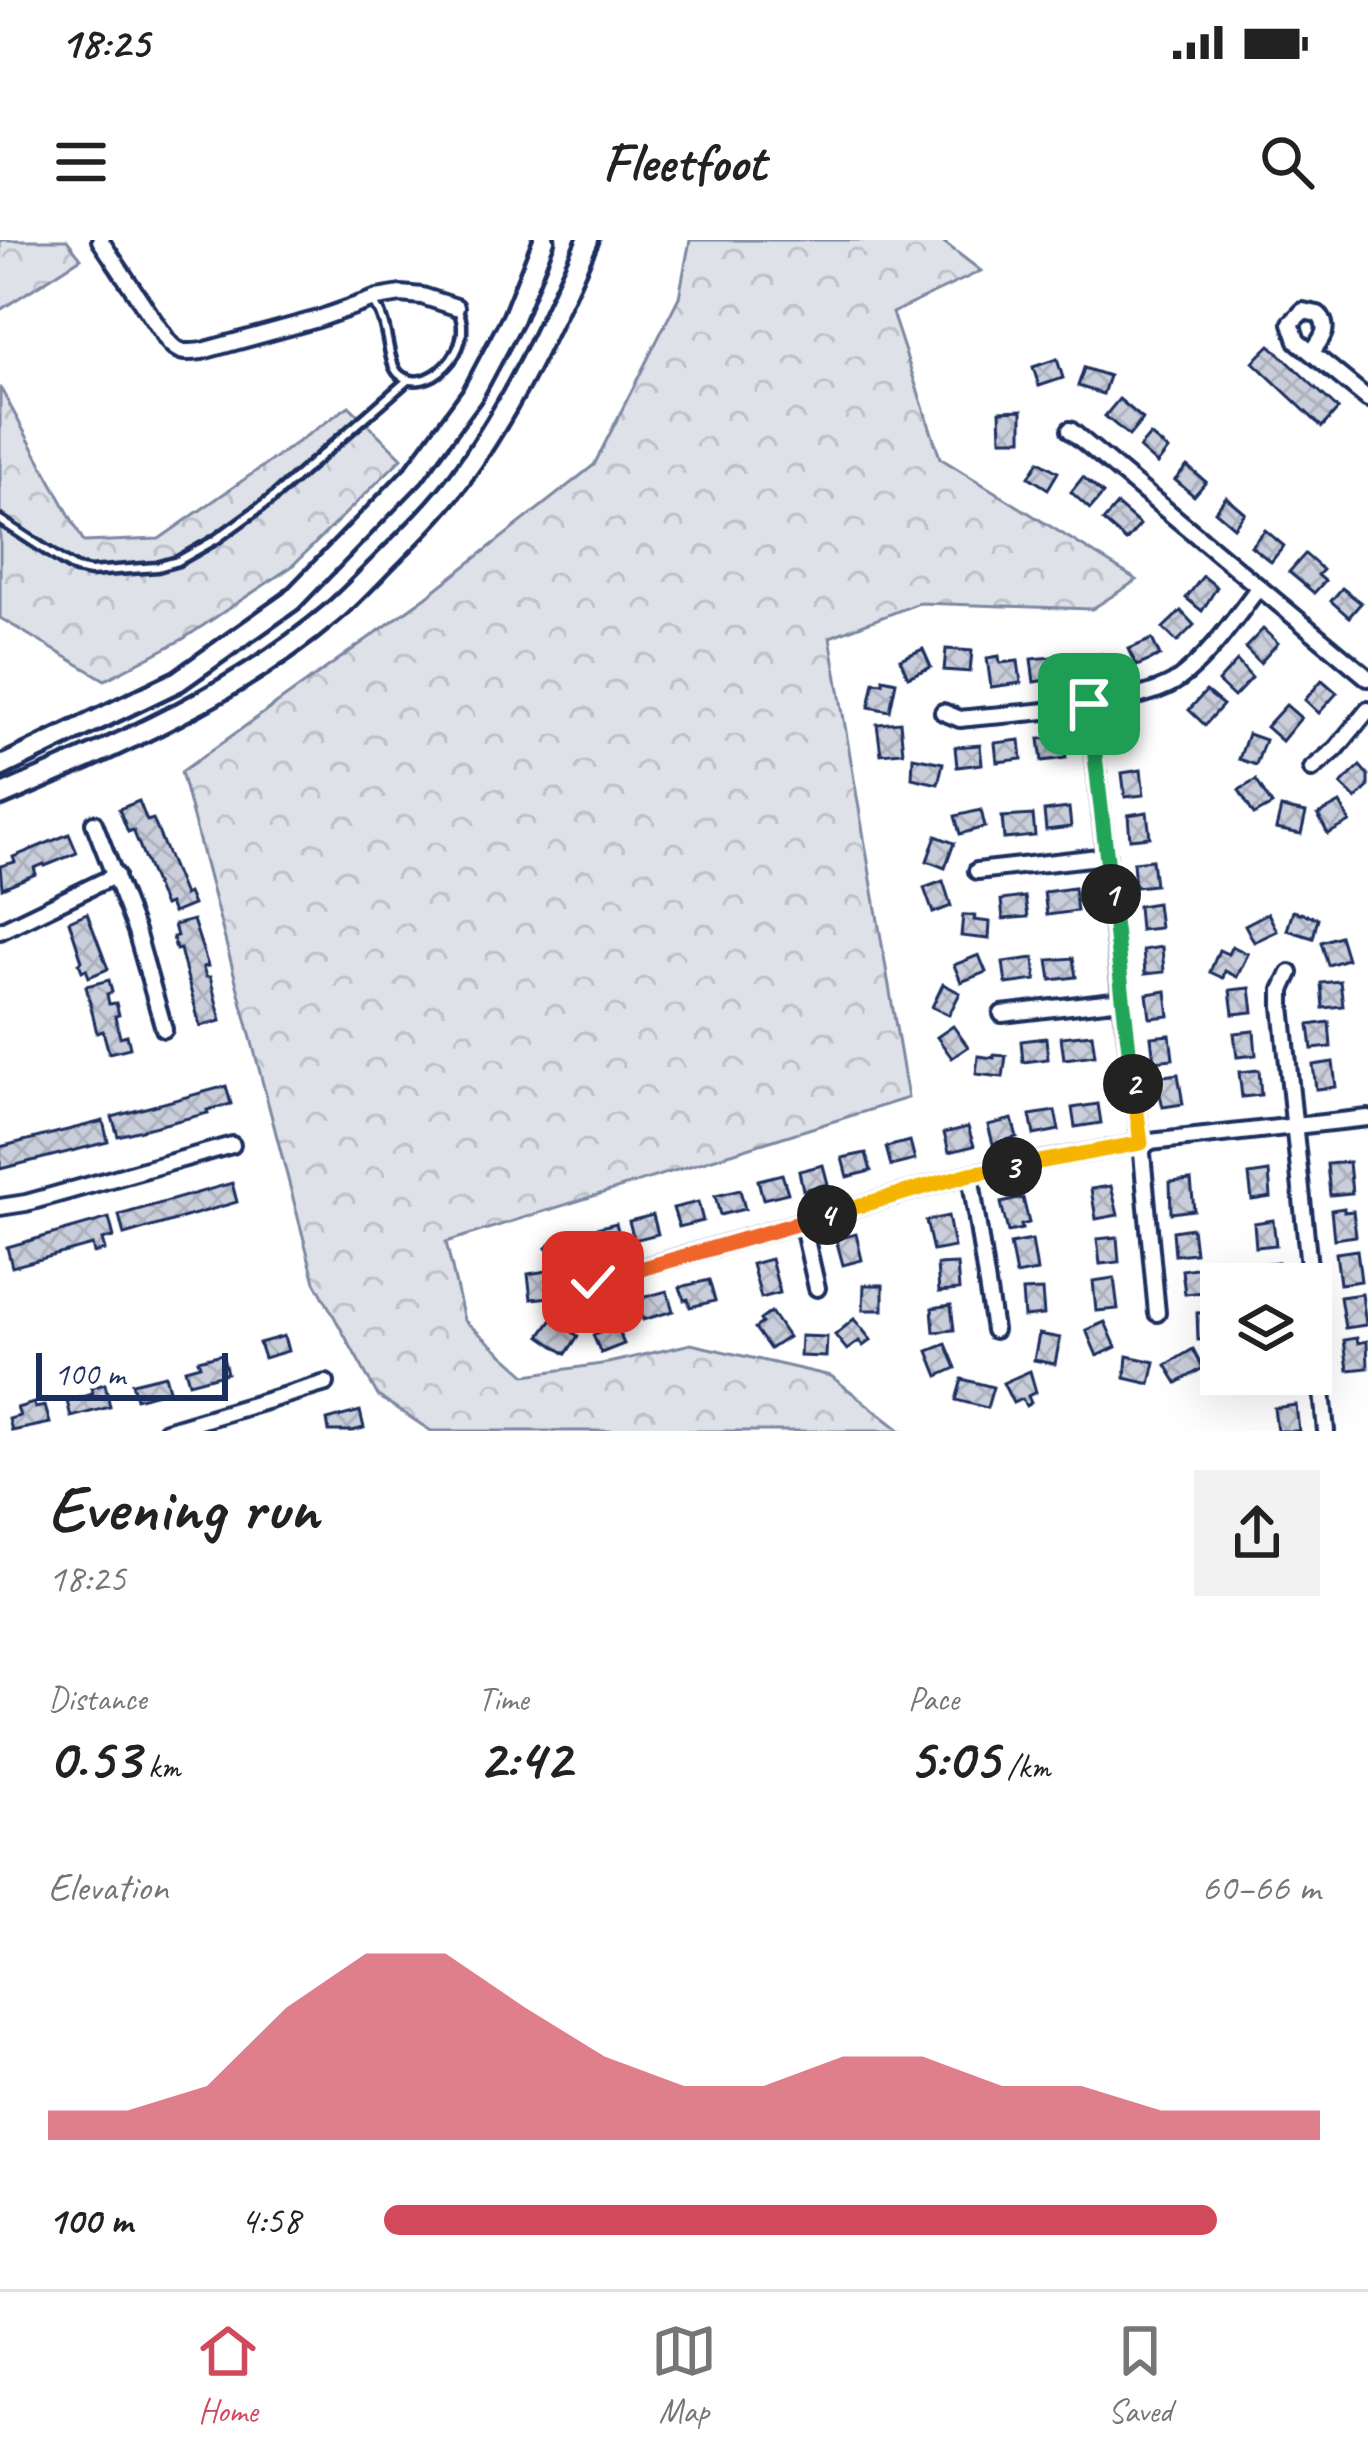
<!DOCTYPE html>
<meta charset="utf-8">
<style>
:root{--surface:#fff;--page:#f2f2f2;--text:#222;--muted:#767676;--line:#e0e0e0;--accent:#d1495b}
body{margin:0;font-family:Caveat,sans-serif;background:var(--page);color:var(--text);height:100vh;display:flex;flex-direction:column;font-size:45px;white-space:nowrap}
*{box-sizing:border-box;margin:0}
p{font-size:39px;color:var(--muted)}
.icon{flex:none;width:66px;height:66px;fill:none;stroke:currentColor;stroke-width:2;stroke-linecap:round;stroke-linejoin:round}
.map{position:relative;height:1191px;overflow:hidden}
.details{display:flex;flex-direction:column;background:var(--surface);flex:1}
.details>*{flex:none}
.controls{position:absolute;left:1200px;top:1023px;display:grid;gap:24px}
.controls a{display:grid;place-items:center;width:132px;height:132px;border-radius:0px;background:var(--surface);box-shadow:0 12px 48px #0002;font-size:60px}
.scale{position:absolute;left:36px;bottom:30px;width:192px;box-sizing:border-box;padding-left:12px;border:6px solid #1b2f5e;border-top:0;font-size:33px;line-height:42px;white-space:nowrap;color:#1b2f5e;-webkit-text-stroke:9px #fff;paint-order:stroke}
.pin{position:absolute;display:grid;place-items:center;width:102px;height:102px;color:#fff;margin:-51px;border-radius:24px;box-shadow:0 6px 18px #0006}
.km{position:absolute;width:60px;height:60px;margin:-30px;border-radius:50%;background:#222;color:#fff;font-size:33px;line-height:60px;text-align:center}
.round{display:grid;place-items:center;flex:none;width:126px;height:126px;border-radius:0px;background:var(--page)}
.summary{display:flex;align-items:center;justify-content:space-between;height:204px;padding:0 48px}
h1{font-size:66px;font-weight:700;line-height:90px}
.metrics{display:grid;grid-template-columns:repeat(3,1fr);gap:18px;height:204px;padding:12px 48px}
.metrics div{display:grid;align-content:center}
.metrics b{font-size:60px;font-weight:700}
.metrics small{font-size:33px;font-weight:400}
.metrics p{font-size:33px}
.chart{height:336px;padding:24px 48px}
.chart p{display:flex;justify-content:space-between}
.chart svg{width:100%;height:216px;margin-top:12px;fill:var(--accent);opacity:.7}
ul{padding:0 48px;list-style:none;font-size:39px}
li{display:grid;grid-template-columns:192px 144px 1fr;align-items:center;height:90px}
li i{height:30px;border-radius:15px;background:var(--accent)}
.status{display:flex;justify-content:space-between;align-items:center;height:84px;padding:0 60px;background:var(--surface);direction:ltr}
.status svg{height:33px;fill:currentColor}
header{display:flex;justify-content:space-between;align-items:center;height:156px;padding:0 48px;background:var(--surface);font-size:54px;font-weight:700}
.menu{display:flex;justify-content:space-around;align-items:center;height:168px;border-top:3px solid var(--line);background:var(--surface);font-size:33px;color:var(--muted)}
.menu a{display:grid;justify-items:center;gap:6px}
.menu .current{color:var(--accent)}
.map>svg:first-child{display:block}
</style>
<div class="status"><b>18:25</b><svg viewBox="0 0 49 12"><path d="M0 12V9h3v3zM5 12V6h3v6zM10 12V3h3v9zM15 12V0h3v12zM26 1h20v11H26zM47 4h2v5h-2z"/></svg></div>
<header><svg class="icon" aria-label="menu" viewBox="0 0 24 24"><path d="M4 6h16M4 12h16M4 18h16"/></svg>Fleetfoot<svg class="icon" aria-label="search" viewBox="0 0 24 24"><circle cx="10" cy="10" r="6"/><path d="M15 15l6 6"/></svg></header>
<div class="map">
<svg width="1368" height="1191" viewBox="0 0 1368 1191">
<defs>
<pattern id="forest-crowns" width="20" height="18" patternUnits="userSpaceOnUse" patternTransform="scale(3)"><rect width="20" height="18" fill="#dee1e7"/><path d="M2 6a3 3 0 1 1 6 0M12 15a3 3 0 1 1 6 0" fill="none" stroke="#bec1c9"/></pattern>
<pattern id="building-cross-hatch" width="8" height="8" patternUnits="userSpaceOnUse" patternTransform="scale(3)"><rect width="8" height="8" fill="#caceda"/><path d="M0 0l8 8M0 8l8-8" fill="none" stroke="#adb1be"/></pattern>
</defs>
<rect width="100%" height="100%" fill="#fff"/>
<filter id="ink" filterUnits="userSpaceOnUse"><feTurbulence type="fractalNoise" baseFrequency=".00833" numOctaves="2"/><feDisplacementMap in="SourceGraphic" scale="24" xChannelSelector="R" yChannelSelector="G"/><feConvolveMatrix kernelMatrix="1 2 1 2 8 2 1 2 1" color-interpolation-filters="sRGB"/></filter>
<g filter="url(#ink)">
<g fill="url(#forest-crowns)" stroke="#7c88a2" stroke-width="3">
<path d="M0,0H67L81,18L0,70Z"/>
<path d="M690,0H941L981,31L892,73L940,218L1137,340L1092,369L919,363L830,397L908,858L446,1002L464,1080L526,1135L608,1123L691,1104L831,1136L901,1191H431L378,1156L315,1042L181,532L426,357L594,225L679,57Z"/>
<path d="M0,147L84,302L159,299L349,166L402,218L291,327L183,399L105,440L0,378Z"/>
</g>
<g fill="url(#building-cross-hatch)" stroke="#1b2f5e" stroke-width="3">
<path d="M1270,105L1338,169L1322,187L1253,122Z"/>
<path d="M1057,119L1063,138L1039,146L1033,127Z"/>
<path d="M1084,128L1109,136L1103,154L1078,146Z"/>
<path d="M1119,159L1143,179L1129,196L1105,176Z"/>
<path d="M1022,170V199H1001L1000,171Z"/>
<path d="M1150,195L1168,210L1157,224L1139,208Z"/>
<path d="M1039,221L1058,232L1048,249L1029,237Z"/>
<path d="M1187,226L1206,242L1194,256L1175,240Z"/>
<path d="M1083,237L1103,254L1090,269L1071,252Z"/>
<path d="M1226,257L1245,273L1234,287L1215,271Z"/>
<path d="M1117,265L1140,285L1126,301L1103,281Z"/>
<path d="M1265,290L1284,306L1271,322L1251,306Z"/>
<path d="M1305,314L1323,330L1318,335L1325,341L1314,353L1289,332Z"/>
<path d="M1203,336L1217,347L1202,371L1186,358Z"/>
<path d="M1342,348L1361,363L1349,377L1331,361Z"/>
<path d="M1181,371L1194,385L1177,402L1163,388Z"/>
<path d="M1263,389L1278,403L1260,423L1245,408Z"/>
<path d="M1152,399L1160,416L1137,426L1129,409Z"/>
<path d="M923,409L931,427L908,437L900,419Z"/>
<path d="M946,409L972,411L970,432L944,430Z"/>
<path d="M1101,414L1103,433L1078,436L1076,417Z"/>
<path d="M999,416L1000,423L1018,421L1021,443L991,447L987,418Z"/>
<path d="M1064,416L1066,437L1034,442L1031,419Z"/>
<path d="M1237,421L1252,438L1234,457L1218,442Z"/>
<path d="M883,439L896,442L890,471L869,467L874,442L883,443Z"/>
<path d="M1322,440L1337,453L1319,473L1305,460Z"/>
<path d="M1206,451L1223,465L1205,485L1189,470Z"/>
<path d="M1286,465L1301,478L1282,501L1266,487Z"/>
<path d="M900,482L903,512L881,514L877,484Z"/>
<path d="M1248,494L1265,500L1256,525L1239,519Z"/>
<path d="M1063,496L1066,518L1042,521L1039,499Z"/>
<path d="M1020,500L1022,519L997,522L995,503Z"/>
<path d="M980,505L982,524L957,527L955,507Z"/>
<path d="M913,517L943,523L938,544L912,538Z"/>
<path d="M1360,526L1368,535V547L1356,559L1341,544Z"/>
<path d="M1141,530L1144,555L1125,557L1122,533Z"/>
<path d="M1256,540L1272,565L1254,575L1239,550Z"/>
<path d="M139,561L147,581L153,579L184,655L188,653L193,665L173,673L169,664L164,666L133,590L128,592L119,569Z"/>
<path d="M1340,563L1350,582L1328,594L1318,575Z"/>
<path d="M1069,568L1071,587L1046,590L1044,571Z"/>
<path d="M1281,568L1306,573L1301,594L1276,589Z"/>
<path d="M981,570L985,587L960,594L955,576Z"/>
<path d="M1147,572L1150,597L1130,599L1128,575Z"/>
<path d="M1033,575L1035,596L1004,599L1002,577Z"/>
<path d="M69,594L77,613L45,626L44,624L34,628L36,634L2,648L0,626L15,622L13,617Z"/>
<path d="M936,596L954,603L945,628L927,621Z"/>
<path d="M1152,620L1155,645L1135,647L1133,622Z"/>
<path d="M943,641L951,666L933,673L924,648Z"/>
<path d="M1074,648L1077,671L1047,675L1044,652Z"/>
<path d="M1025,657L1028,677L1003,679L1001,660Z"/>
<path d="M1157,663L1160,688L1140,690L1138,666Z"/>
<path d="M1293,671L1318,678L1313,698L1287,690Z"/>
<path d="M87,673L108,729L89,737L86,729L82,731L79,723L82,721L69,681Z"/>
<path d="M1268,673L1277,691L1254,702L1245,685Z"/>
<path d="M963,675L975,676L974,680L990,682L989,699L961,696Z"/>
<path d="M193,680L208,726L203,727L206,737H210L221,781L200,786L180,709L176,710L173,697L177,696L174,685Z"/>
<path d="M1340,696L1347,719L1328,725L1321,702Z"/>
<path d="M1232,706L1248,714L1237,737L1225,731L1223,738L1210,732L1219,710L1228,714Z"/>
<path d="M1162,707L1164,732L1145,734L1143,710Z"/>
<path d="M979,715L986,732L961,742L954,725Z"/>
<path d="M1034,718L1036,740L1006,744L1003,722Z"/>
<path d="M1073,718L1076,737L1051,740L1048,720Z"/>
<path d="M109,740L112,752L107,754L109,764L116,763L119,775L115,776L120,797L127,795L130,808L109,813L103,791L97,793L86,746Z"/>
<path d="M1340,741L1343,766L1323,768L1321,743Z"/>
<path d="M943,744L960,753L949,775L932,767Z"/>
<path d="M1250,748L1253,772L1233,774L1230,750Z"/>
<path d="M1166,751L1169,776L1150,778L1147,754Z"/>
<path d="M1329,782L1331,807L1312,809L1309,785Z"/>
<path d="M953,786L968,807L952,818L937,797Z"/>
<path d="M1254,791L1256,815L1237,817L1234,793Z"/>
<path d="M1092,794L1095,815L1064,819L1061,797Z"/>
<path d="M1170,795L1173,819L1154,821L1151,797Z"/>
<path d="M1046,798L1048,819L1023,822L1021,801Z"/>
<path d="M994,815L1006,816L1003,837L976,834L978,816L994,818Z"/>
<path d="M1333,822L1336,847L1316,849L1313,825Z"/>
<path d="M1259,830L1261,855L1242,857L1239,832Z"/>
<path d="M1178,834L1183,864L1163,867L1156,837Z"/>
<path d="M226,846L231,864L207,870L208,873L118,896L112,877Z"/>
<path d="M1098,864L1101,883L1075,887L1072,868Z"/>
<path d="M1055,871L1059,890L1034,895L1030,875Z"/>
<path d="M1012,879L1017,897L993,904L988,885Z"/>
<path d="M103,881L108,902L0,929V907Z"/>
<path d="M968,887L974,906L949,912L944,893Z"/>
<path d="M910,901L915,920L891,926L886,907Z"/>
<path d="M866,913L871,931L847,937L842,918Z"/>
<path d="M1349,922L1352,953L1330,955L1327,924Z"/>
<path d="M823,925L828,944L803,950L799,931Z"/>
<path d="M1269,932L1271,957L1252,960L1249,935Z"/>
<path d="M782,934L788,953L763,959L758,940Z"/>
<path d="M1191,940L1194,970L1171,973L1170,942Z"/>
<path d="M232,943L237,962L124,995L119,975Z"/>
<path d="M1111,946L1118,975L1096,979L1091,949Z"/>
<path d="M740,950L745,969L720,975L715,956Z"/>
<path d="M1023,958L1029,983L1021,985L1022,989L1008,992L1001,963Z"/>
<path d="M698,962L703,981L679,987L673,968Z"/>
<path d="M1344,968V972L1353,971L1356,996L1334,999L1331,970Z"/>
<path d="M653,975L658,994L634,1000L629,981Z"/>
<path d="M948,976L954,1007L933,1011L926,981Z"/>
<path d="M109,978L114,997L102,1000L105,1010L94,1013L92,1005L12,1027L7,1007Z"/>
<path d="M1273,980L1276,1005L1256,1007L1254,983Z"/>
<path d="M616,983L621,1002L597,1008L592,989Z"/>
<path d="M1192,988L1195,1013L1175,1015L1173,991Z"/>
<path d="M565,992L577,1005L558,1022L546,1008Z"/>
<path d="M856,994L862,1020L843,1025L836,999Z"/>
<path d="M1117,997L1119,1022L1100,1024L1097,999Z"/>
<path d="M1032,1000L1037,1031L1016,1035L1010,1004Z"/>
<path d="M1357,1010L1361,1041L1340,1044L1336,1013Z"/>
<path d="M771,1019L780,1053L761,1058L752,1024Z"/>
<path d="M1278,1022L1281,1044H1261L1259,1024Z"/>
<path d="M957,1024L959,1050L939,1052L937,1025Z"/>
<path d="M1202,1027L1204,1052L1185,1054L1182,1030Z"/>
<path d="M547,1031L551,1057L531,1059L528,1034Z"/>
<path d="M1114,1038L1118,1069L1096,1071L1093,1041Z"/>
<path d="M709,1040L715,1061L690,1067L688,1059L684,1060L680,1047Z"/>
<path d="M864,1045H883V1070H863Z"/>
<path d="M1042,1050L1044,1075L1024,1077L1022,1051Z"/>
<path d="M667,1051L673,1071L643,1080L637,1059Z"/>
<path d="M1362,1054L1366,1085L1345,1088L1340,1057Z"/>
<path d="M951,1065L954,1090L934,1092L932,1068Z"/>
<path d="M771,1072L788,1097L770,1109L755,1088L762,1083L760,1080Z"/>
<path d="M1218,1072L1219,1099L1198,1100L1197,1073Z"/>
<path d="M553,1078L578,1096L566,1114L540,1096Z"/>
<path d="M854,1079L871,1100L863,1106L859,1101L847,1110L835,1095Z"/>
<path d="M1105,1082L1116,1107L1097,1116L1086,1090Z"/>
<path d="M616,1086L624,1104L601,1113L593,1095Z"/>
<path d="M1039,1094L1060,1098L1055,1124L1034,1120Z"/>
<path d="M284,1096L288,1111L264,1118L259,1103Z"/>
<path d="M801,1096L827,1097L826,1117L800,1116Z"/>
<path d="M1357,1098L1358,1103L1367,1101L1368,1128L1348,1130L1344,1100Z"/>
<path d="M946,1104L956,1128L938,1136L928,1111Z"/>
<path d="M1193,1109L1203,1128L1177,1143L1166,1125Z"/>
<path d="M222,1114L227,1133L189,1143L185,1129L200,1125L198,1120Z"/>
<path d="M1127,1116L1155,1122L1150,1144L1125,1138Z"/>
<path d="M1030,1131L1036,1152L1028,1156L1031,1163L1026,1166L1022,1159L1013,1163L1003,1143Z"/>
<path d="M165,1135L169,1150L136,1159L132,1143Z"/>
<path d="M962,1139L993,1147L987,1168L956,1160Z"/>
<path d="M105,1144L110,1167L71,1177L67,1161L93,1154L91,1148Z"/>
<path d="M34,1163L35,1168L45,1166L50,1183L12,1191L9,1179L20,1176L17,1168Z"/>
<path d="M1296,1165L1299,1191H1277L1274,1168Z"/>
<path d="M360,1171L364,1188L352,1191H329L327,1180Z"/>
</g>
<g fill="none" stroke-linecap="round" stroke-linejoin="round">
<g stroke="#1b2f5e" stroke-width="15">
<g id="service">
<path d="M374,63C390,84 386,122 399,134C426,158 477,110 458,70"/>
<path d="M0,280L61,320L76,329L90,332L157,327L178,321L215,300L269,261L409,139"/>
</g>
</g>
<g stroke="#1b2f5e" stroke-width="22">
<g id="minor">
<path d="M100,0L167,100C178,114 185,113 202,111L318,79L377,58L401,54L422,56L456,67"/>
<path d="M1312,112C1321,99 1332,88 1318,74L1303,71L1291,83L1297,101L1368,159"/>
<path d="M1070,190L1368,438"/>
<path d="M1089,464L1122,760L1141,903L1157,1073"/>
<path d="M943,472L960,479C1013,473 1140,468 1179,439C1211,415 1235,378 1259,347"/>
<path d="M1312,529L1336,509L1368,470"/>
<path d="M94,583L136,691L164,789"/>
<path d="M977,631L1107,616"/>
<path d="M0,691L116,635"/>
<path d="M1290,733L1282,750V766L1326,1191"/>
<path d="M1002,774L1122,760"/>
<path d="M970,934L994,1090"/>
<path d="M0,967L26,963L232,905"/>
<path d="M802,982L817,1048"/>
<path d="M593,1042L970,934L1141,903L1368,878"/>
<path d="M166,1191L326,1143"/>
</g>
</g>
<g stroke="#1b2f5e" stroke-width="27">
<g id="secondary">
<path d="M0,527L178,441L291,361L414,234L472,155L513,78L544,0"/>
<path d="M0,556C117,506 236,455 333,372C354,354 373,333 392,314C415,291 439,267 459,240C513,166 551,83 588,0"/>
</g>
</g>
<use href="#service" stroke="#fff" stroke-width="6"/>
<use href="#minor" stroke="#fff" stroke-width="14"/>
<use href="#secondary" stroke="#fff" stroke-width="18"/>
</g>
</g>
<g fill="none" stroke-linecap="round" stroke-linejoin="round" filter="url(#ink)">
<g stroke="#fff" stroke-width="24">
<path id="split-1" d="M1089,464L1111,654"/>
</g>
<g stroke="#fff" stroke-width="24">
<path id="split-2" d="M1111,654L1133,844"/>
</g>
<g stroke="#fff" stroke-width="24">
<path id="split-3" d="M1012,927L1141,903L1133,844"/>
</g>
<g stroke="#fff" stroke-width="24">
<path id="split-4" d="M827,975L970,934L1012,927"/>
</g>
<g stroke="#fff" stroke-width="24">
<path id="split-5" d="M644,1028L827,975"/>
</g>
<g stroke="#fff" stroke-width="24">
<path id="split-6" d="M593,1042L644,1028"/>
</g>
<use href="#split-1" stroke="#22a559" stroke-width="15"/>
<use href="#split-2" stroke="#22a559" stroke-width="15"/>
<use href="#split-3" stroke="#f5b400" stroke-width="15"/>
<use href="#split-4" stroke="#f5b400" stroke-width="15"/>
<use href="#split-5" stroke="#f0652b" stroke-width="15"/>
<use href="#split-6" stroke="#f0652b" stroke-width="15"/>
</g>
</svg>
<div class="controls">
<a><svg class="icon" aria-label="layers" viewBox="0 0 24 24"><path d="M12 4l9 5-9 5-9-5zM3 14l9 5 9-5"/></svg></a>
</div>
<div class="scale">100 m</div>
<div class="pin" style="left:1089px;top:464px;background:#1e9e55"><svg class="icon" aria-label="arrive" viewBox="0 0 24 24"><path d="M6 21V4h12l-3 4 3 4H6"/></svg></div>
<div class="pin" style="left:593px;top:1042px;background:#d93025"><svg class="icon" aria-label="check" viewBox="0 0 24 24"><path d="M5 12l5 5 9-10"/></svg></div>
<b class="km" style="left:1111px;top:654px">1</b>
<b class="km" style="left:1133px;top:844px">2</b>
<b class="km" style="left:1012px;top:927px">3</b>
<b class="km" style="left:827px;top:975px">4</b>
</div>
<section class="details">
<div class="summary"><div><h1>Evening run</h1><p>18:25</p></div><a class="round"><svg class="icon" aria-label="share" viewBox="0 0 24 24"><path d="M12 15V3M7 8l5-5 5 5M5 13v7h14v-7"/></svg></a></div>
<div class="metrics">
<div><p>Distance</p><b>0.53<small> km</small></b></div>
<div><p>Time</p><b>2:42</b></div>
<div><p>Pace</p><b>5:05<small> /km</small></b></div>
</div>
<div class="chart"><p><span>Elevation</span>60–66 m</p>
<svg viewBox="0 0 160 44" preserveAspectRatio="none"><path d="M0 44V38L10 38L20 33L30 17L40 6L50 6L60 17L70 27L80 33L90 33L100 27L110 27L120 33L130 33L140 38L150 38L160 38V44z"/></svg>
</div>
<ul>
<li><b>100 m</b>4:58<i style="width:89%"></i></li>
</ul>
</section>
<nav class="menu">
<a class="current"><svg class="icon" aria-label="home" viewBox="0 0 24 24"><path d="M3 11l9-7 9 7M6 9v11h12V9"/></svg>Home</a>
<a><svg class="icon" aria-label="map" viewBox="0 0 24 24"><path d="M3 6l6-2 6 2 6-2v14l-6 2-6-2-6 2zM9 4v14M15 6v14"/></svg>Map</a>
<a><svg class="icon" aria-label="saved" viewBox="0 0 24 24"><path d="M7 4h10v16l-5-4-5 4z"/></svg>Saved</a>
</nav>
